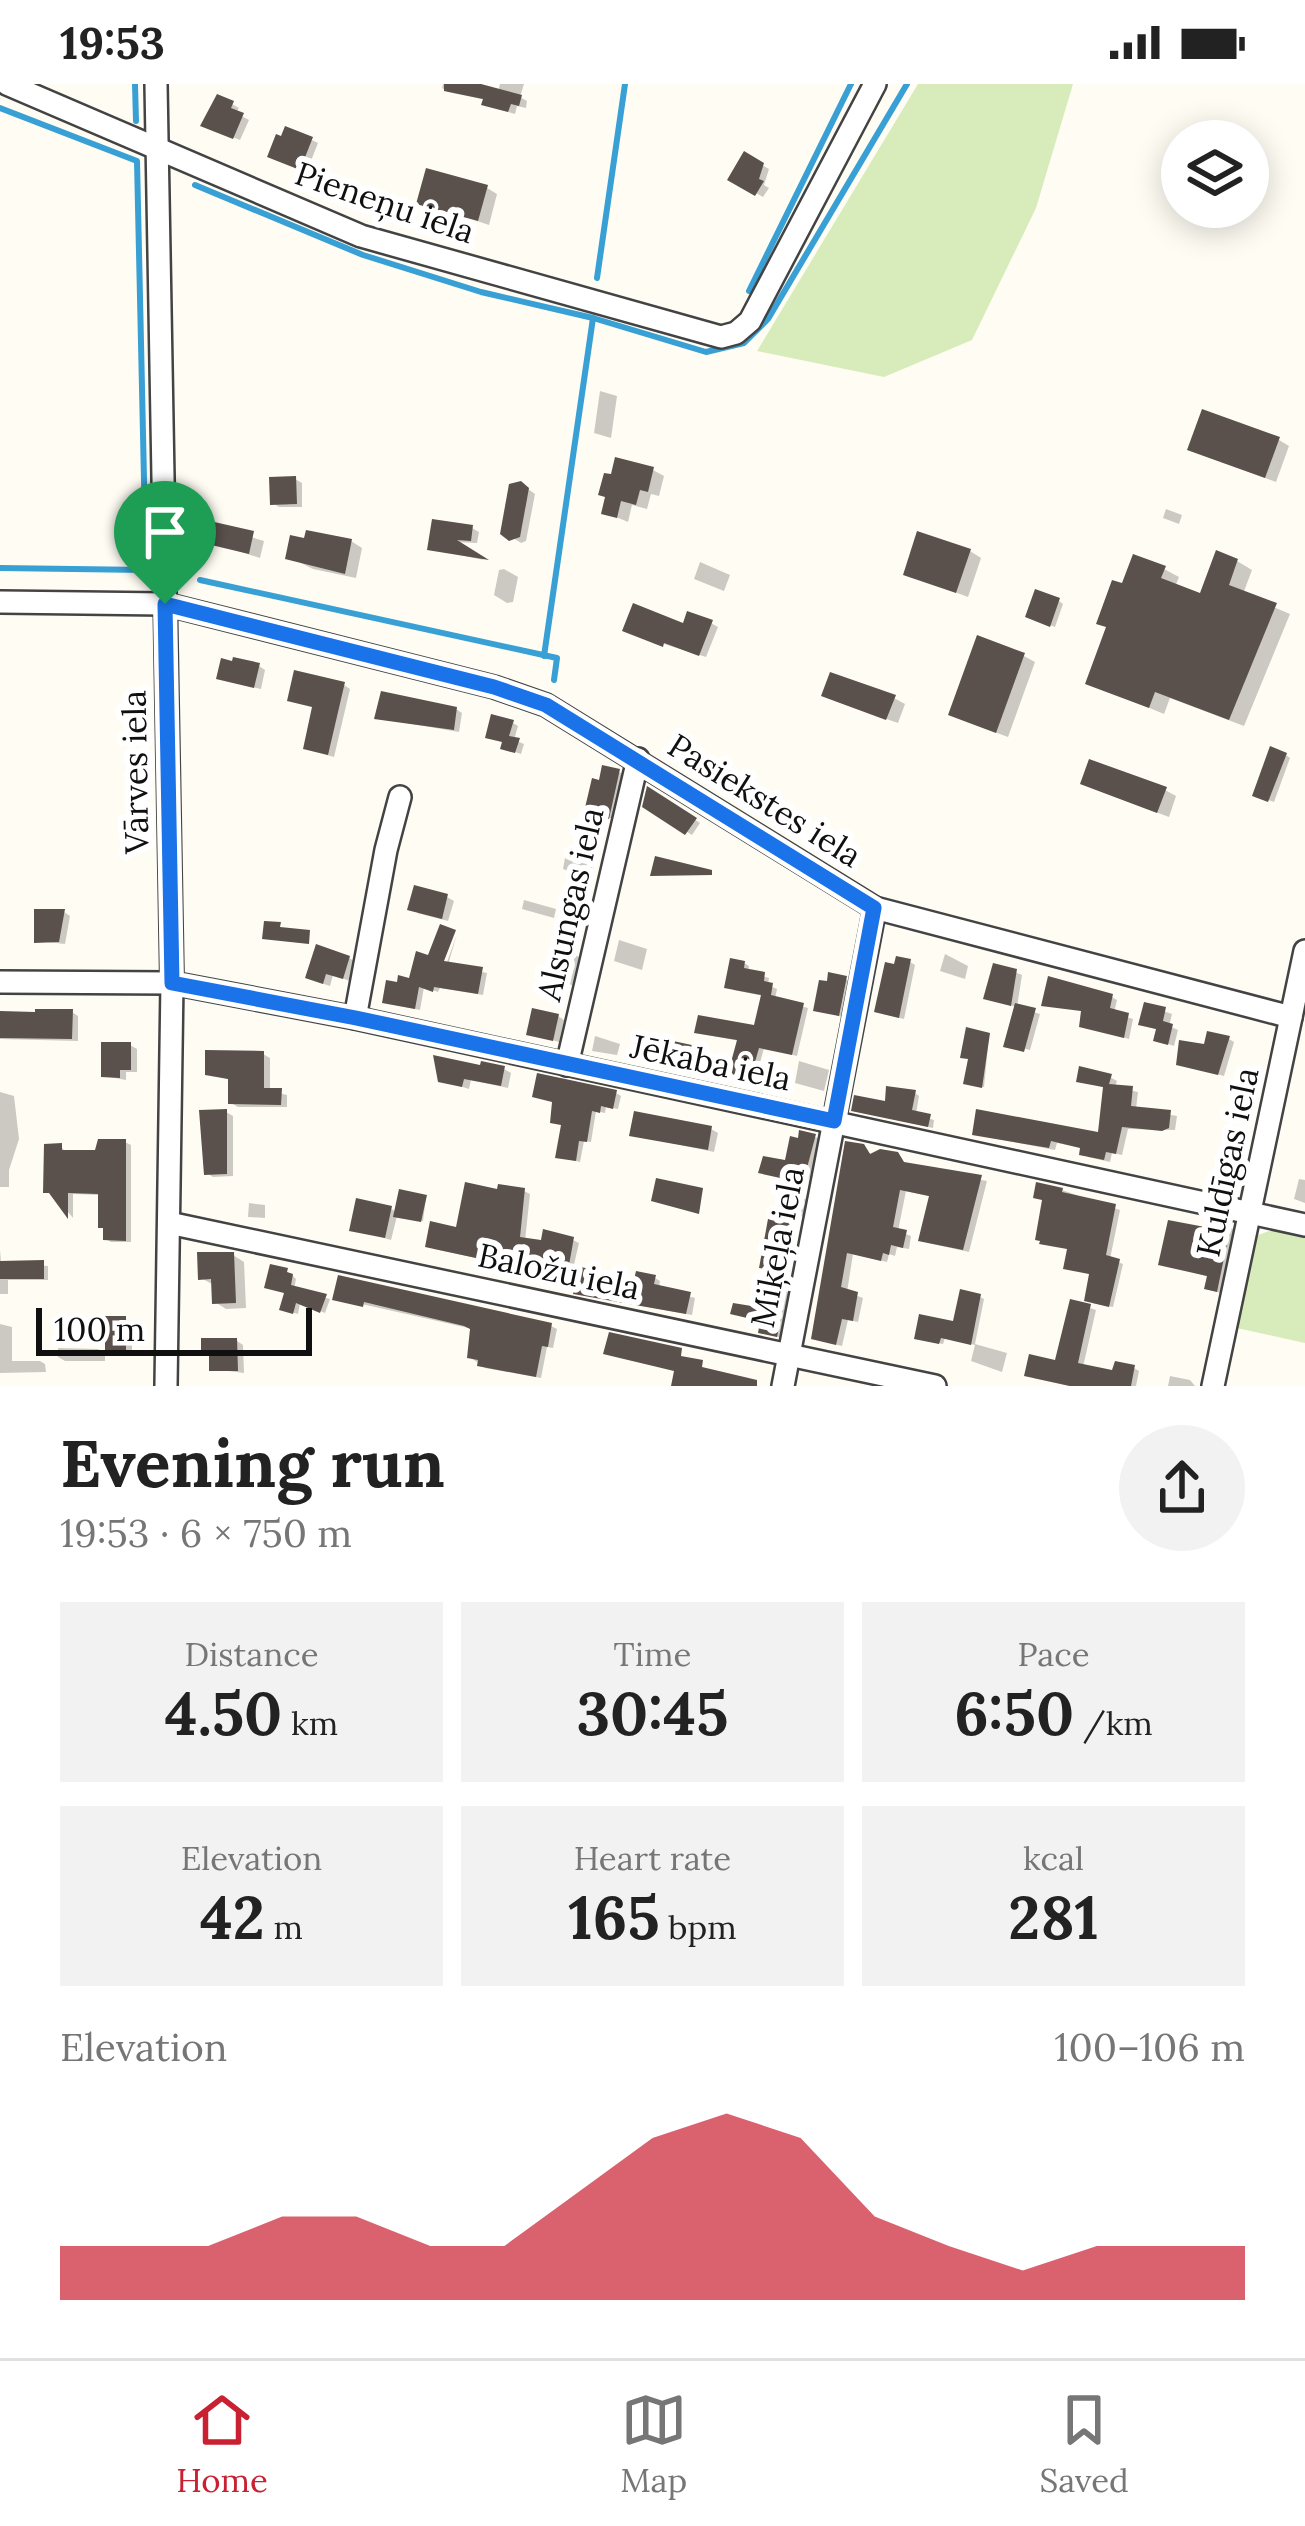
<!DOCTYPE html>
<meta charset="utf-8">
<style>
:root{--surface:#fff;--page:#f2f2f2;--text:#222;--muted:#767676;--line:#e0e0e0;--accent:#c92032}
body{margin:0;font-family:Lora,serif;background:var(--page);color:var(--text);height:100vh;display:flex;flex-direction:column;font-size:45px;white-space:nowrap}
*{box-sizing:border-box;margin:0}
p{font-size:39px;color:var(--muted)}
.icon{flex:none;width:66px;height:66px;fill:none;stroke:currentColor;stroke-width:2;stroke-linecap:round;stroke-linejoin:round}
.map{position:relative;height:1302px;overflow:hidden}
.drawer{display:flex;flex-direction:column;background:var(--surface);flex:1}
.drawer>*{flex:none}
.buttons{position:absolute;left:1161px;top:36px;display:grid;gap:24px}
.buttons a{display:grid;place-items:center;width:108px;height:108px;border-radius:50%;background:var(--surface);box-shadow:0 6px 30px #0003;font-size:60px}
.scale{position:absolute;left:36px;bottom:30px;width:276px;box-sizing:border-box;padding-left:12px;border:6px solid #101010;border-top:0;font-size:33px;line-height:42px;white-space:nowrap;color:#101010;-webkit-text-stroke:9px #fff;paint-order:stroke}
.pin{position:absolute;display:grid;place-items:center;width:102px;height:102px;color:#fff;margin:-123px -51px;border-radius:50% 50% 50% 0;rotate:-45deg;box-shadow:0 0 12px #0007}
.pin .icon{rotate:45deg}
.round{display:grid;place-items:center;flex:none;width:126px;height:126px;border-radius:63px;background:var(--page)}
.summary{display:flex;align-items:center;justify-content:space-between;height:204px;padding:0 60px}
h1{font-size:66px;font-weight:800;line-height:90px}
.stats{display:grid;grid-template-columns:repeat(3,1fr);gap:18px;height:204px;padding:12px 60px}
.stats div{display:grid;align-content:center;border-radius:0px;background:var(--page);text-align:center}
.stats b{font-size:60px;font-weight:800}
.stats small{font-size:33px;font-weight:400}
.stats p{font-size:33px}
.chart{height:336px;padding:24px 60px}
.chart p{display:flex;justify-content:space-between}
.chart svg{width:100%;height:216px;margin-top:12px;fill:var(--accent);opacity:.7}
.status{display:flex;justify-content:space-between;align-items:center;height:84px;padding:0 60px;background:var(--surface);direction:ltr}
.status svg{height:33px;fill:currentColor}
.dock{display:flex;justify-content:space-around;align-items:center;height:168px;border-top:3px solid var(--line);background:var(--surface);font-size:33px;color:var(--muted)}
.dock a{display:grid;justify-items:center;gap:6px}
.dock .selected{color:var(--accent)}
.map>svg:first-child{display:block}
</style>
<div class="status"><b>19:53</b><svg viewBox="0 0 49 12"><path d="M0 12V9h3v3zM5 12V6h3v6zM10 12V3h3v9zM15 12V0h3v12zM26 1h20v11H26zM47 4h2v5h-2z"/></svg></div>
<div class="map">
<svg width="1305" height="1302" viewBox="0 0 1305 1302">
<rect width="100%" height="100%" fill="#fffcf4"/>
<g fill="#d7ecba">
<path d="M918,0H1073L1036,124L972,256L884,293L757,267Z"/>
<path d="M1278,1144L1305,1149V1259L1237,1244L1253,1158L1258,1151Z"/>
</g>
<g fill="#0003">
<path d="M443,0H470L498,8L500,0H524L520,13L527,17L526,24L517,22L515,30L491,23L486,16L448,8L442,4Z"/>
<path d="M232,20L239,24L236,29L249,36L240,56L210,44Z"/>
<path d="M283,56H312L318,59L307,87L278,75Z"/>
<path d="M745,71L769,85L764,101L769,104L763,113L731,95Z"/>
<path d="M487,104L497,110L489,141L420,118Z"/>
<path d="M600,307L617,312L611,354L594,349Z"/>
<path d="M1279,356L1289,362L1276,398L1202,371Z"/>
<path d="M653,386L664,392L659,412L651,410L647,425L632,421L628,438L604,428Z"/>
<path d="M295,395L302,399V423H279L273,419Z"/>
<path d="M528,405L535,410L526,457L521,459L504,448Z"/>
<path d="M1166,425L1182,431L1179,440L1163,434Z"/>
<path d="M205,439L264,457L260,474L206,457Z"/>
<path d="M472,444L479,448L477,459L455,458L484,476L430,465Z"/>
<path d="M351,457L362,464L356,494L313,485L289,473Z"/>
<path d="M970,467L981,474L968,513L906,490Z"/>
<path d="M1237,477L1252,486L1243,510L1290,530L1244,642L1170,614L1164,630L1089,599L1124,503L1164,485L1179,493L1175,503L1202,513Z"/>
<path d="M700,478L730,491L724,507L694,495Z"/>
<path d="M504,485L518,493L513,518L507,519L494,511L499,486Z"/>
<path d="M1059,517L1063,520L1055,543L1033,535Z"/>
<path d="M711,539L718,543L706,573L632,550Z"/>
<path d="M1024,572L1035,578L1008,653L962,636Z"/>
<path d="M259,582L265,586L261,605L226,597Z"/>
<path d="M344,601L350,605L334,673L312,667L315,623L291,616Z"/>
<path d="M894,614L905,620L898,639L835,617Z"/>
<path d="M456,625L462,629L459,648L378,634Z"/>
<path d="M513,639L518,642L514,656L524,660L521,670L504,664Z"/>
<path d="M1286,671L1290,674L1274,718L1260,713Z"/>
<path d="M619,688L624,691L614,735L593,730Z"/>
<path d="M1094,705L1165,706L1176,712L1169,733Z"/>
<path d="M646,722L685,729L700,739L692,751Z"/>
<path d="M579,761L596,767L590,794L563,785L565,774L570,775L572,764L578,766Z"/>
<path d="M447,813L454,817L448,837L417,829Z"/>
<path d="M524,816L556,825L554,834L522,825Z"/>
<path d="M64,828L70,832L65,860L37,857Z"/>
<path d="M457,850L448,881L487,889L483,911L440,904L438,908L424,903L420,926L390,920L430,874L436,890L442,892Z"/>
<path d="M619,856L647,865L642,886L614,877Z"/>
<path d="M572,869L579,873L572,901L547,893Z"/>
<path d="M945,870L968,882L965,895L940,887Z"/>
<path d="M349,874L356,878L350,897L333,891L330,902L315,897Z"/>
<path d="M910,878L915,881L904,935L883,930Z"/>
<path d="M744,879L749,882L748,888L769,894L768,901L777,905L775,915L808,924L797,972L764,964L754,1000L735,994L740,957L702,950L757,944L764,912L733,906Z"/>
<path d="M1015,888L1022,891L1017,923L1040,930L1030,966L1008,961L1017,923L993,917Z"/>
<path d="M846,895L852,899L845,934L816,925Z"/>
<path d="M1112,913L1117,916L1114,929L1133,935L1129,955L1088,944L1084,927L1044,920Z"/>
<path d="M1146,921L1172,930L1169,942L1178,946L1174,962L1157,956L1159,946L1148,943Z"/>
<path d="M72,928L78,932V957L0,955V930Z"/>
<path d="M558,932L564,936L559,958L529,949Z"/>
<path d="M595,952L620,960L617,971L592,967Z"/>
<path d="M989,952L984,1003L969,1000L972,975Z"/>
<path d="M1229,955L1234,958L1224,992L1179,980Z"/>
<path d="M130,961L137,965V988H126V996L104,992Z"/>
<path d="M700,966L706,969L703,985L692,983L691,987L662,979Z"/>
<path d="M263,970L270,974V1007L287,1011V1023H238L231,1019V996L208,989Z"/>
<path d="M799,977L829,986L824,1007L795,999Z"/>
<path d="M504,985L511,989L508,1004L471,996L469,1005L441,996Z"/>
<path d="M1110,993L1117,997L1115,1003L1138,1008L1136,1025L1177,1032L1175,1046L1128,1045L1122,1071L1112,1069L1110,1078L1088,1073L1083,1064L1057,1059L1055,1066L982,1052H1100L1106,1004L1079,997Z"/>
<path d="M0,1008L14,1012L19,1055L9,1086V1103H0Z"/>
<path d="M616,1009L621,1012L618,1025L606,1023L605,1029L596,1027L591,1058L584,1057L580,1078L558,1073L564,1041L553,1038Z"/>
<path d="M915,1009L919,1012L916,1030L934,1036L933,1044L860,1028Z"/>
<path d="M226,1028L233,1032V1092L213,1093L207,1089Z"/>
<path d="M711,1045L718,1049L714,1068L633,1051Z"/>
<path d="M815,1053L820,1055L808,1099L766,1090L788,1080Z"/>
<path d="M125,1058L131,1061V1158H111L106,1155L101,1111L73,1110V1134L54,1111L46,1108L61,1062L66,1069H98Z"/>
<path d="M863,1063L873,1072L897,1071L908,1082L987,1097L969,1168L928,1159L932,1113L906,1107L898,1147L911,1152L909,1165L897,1163L895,1172L889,1170L887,1178L853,1170L847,1208L863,1214L858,1238L848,1236L842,1262L821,1257Z"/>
<path d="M1299,1095L1305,1096V1119L1294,1115Z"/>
<path d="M1062,1106L1120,1126L1110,1175L1123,1180L1113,1223L1092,1219V1191L1070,1165Z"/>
<path d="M524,1107L530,1110L525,1157L573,1156L579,1159L573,1185L590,1188L595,1195L635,1203L655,1194L660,1197L659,1204L695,1214L692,1231L582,1211L589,1208L533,1174L507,1169L505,1180L434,1165L499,1109Z"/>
<path d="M791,1110L810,1117L807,1134L788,1128Z"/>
<path d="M426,1113L423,1137L397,1132L391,1156L352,1145L391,1125L397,1128Z"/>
<path d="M249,1119L265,1121V1134L248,1133Z"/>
<path d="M789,1142L794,1145L790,1189L768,1185Z"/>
<path d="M1230,1143L1238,1148L1225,1211L1207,1204L1209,1193L1161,1179L1208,1146Z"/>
<path d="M0,1166L1,1178L48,1182V1196H8V1210H0Z"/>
<path d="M233,1171L244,1178L246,1224L226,1225L215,1218L212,1200L201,1194Z"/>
<path d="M272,1183L291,1190L296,1195L294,1205L330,1215L325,1229L300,1219L298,1230L287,1227V1209Z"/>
<path d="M785,1207L791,1210L782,1254L766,1250L772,1229Z"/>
<path d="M980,1213L984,1215L975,1260L1007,1269L1002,1288L971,1277L975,1261L945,1254L943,1260L921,1256L955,1240Z"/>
<path d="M335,1214L551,1242L557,1245L553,1264L547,1263L541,1294L485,1284L470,1273L473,1245Z"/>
<path d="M1072,1218L1096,1226L1083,1283L1114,1290L1134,1284L1139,1287L1136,1302H1069L1033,1294L1058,1280Z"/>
<path d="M125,1235L132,1238V1269H115L108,1265Z"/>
<path d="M0,1240L12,1243V1277H40L45,1280L46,1288L0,1289Z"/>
<path d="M237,1257L243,1261L244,1289L212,1285V1273L204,1268Z"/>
<path d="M58,1264L98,1265L105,1269V1277H65L58,1273Z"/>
<path d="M1170,1292L1190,1296L1195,1302H1168Z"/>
</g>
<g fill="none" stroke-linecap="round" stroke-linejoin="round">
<g stroke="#38a0d4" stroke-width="6">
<path d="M135,0L136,37"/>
<path d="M0,24L137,77L146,486L0,484"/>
<path d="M195,101L363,171L481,208L593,234L706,268L744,259L768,235L907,0"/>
<path d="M597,194L625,0"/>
<path d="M749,207L851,0"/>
<path d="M200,496L557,574L554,596"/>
<path d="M544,572L593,234"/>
</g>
</g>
<g fill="#5a504c">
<path d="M444,0H481L522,11L519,22L511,20L508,28L481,21L483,15L444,7Z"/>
<path d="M217,10L234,17L231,24L244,29L233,55L200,42Z"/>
<path d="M285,42L313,53L300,86L267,73L276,50L281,52Z"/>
<path d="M744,67L764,79L759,95L764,97L755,112L727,96Z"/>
<path d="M426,84L488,101L478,137L416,120Z"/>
<path d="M1202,325L1280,353L1265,394L1187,366Z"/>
<path d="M615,373L654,383L648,408L640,406L636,421L621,417L617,434L601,430L605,413L598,411L604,389L611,390Z"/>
<path d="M296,392L297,420L270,421L269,393Z"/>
<path d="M521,397L529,404L520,453L509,457L500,450L509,400Z"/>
<path d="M201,435L254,447L249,470L203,459Z"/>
<path d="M432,435L473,441L471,457L457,456L489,476L427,466Z"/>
<path d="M306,446L352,455L345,490L285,475L290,451L304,454Z"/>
<path d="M917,447L971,465L956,509L903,491Z"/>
<path d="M1216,466L1238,475L1229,501L1277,519L1229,636L1155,608L1149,624L1085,600L1106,543L1096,540L1112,496L1122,499L1133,470L1166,482L1161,494L1200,509Z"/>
<path d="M1035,505L1060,514L1050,543L1025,533Z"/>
<path d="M633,519L683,539L687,527L713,536L699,572L664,559L663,563L622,547Z"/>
<path d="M977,551L1025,569L996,649L948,631Z"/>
<path d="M233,573L260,579L254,604L216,595L221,574L232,577Z"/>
<path d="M294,586L345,598L328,671L303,665L312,623L287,617Z"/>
<path d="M830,588L896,611L886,636L821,612Z"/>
<path d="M381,607L457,623L454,646L374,635Z"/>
<path d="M491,630L514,636L509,652L520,654L515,669L500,665L502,658L485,654Z"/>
<path d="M1270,662L1287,669L1268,718L1252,712Z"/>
<path d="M1089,675L1167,703L1157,729L1080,700Z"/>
<path d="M602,681L620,685L609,735L584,728L592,694L599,696Z"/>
<path d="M647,702L697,734L685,751L642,723Z"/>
<path d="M655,772L712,786V791L650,792Z"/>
<path d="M414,801L448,810L442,835L407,826Z"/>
<path d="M34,825H65L59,858L34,859Z"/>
<path d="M264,837L281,838L280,843L310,846L309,860L262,855Z"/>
<path d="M440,840L456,846L444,877L483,883L478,910L434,903L433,908L419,903L415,925L382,919L386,896L397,898L398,891L409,894L416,867L428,871Z"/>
<path d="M316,860L350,872L343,895L326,890L323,900L305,894Z"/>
<path d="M551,861L573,866L566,899L544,894Z"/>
<path d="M896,872L911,875L899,934L874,928L885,878L894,880Z"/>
<path d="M730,874L745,877L744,884L765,888L764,897L773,899L771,911L804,919L792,971L759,964L749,999L727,993L737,956L694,949L698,931L754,941L761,911L724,904Z"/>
<path d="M993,879L1017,885L1011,922L983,915Z"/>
<path d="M828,888L847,892L839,932L813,927L819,896L827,897Z"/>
<path d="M1048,892L1113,910L1110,924L1129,929L1124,954L1079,943L1081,927L1041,922Z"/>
<path d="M1144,918L1166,923L1163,937L1173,940L1168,961L1153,957L1156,945L1138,941Z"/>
<path d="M1015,919L1036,924L1024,968L1003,963Z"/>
<path d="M532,924L559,930L553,957L526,951Z"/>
<path d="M35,925H73L72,955L0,954V927L35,928Z"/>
<path d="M966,943L990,949L982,1004L963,1000L968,975L960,974Z"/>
<path d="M1207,947L1230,952L1218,991L1176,981L1179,956L1204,960Z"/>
<path d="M664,955L701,963L696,983L685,981L684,986L659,980Z"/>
<path d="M101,958H131V986H120V994L101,993Z"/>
<path d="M205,966L264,967V1004H282L281,1021L228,1020V995L205,991Z"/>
<path d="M433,971L480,981L481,977L505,982L501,1002L464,995L462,1003L438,998Z"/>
<path d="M1079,982L1112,990L1109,1000L1133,1002L1131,1022L1171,1026L1169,1044L1162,1047L1122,1043L1116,1070L1106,1068L1104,1076L1079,1071L1080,1064L1051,1057L1049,1064L972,1051L976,1025L1098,1048L1103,1003L1076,998Z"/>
<path d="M537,989L617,1006L613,1025L601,1022L600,1029L592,1027L587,1058L579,1057L576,1077L555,1074L561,1041L550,1039L552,1018L532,1013Z"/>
<path d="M886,1002L916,1006L912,1026L931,1030L928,1043L851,1027L854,1011L885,1017Z"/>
<path d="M227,1025V1090L204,1091L199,1026Z"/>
<path d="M634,1027L712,1042L708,1066L629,1052Z"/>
<path d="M799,1046L816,1050L803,1099L758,1089L763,1072L785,1076L790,1052L798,1054Z"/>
<path d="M98,1055H126V1157L103,1156V1144H98V1110L68,1109V1135L49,1109H43L44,1060L62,1059V1066H95Z"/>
<path d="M845,1057L864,1060L870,1070L880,1065L898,1068L904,1078L982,1091L963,1166L918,1157L929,1112L900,1106L893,1143L907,1146L903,1164L891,1161L889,1171L883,1169L881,1177L847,1169L841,1203L858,1208L853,1237L842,1235L836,1261L811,1255Z"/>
<path d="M656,1094L703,1104L699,1130L651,1117Z"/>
<path d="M465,1098L497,1105L498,1100L525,1104L520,1153L541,1156L543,1145L574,1153L569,1181L591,1185L590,1191L633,1200L636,1187L656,1191L654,1200L691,1208L686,1230L573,1210L575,1200L528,1185L530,1174L502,1168L499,1179L425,1163L430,1137L456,1143Z"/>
<path d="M1036,1098L1063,1104L1062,1108L1116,1120L1106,1171L1120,1175L1109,1223L1084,1217L1089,1190L1063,1185L1067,1165L1039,1160L1040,1157L1035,1156L1042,1116L1033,1114Z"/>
<path d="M399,1105L427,1111L421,1138L393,1133Z"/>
<path d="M356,1114L392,1122L385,1154L349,1147Z"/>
<path d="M768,1135L790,1139L785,1188L759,1184Z"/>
<path d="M1207,1135L1231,1140L1217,1208L1204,1205L1207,1192L1158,1181L1168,1136L1205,1143Z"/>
<path d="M197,1168H234L236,1219L212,1220L211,1195L198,1196Z"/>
<path d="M44,1176V1195H0V1177Z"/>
<path d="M270,1180L288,1184L287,1188L293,1190L291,1201L327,1210L320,1229L296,1219L293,1230L279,1226L284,1209L264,1204Z"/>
<path d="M338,1191L552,1239L548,1263L542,1262L536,1293L477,1282L478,1276L467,1274L470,1245L464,1242L364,1218L363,1223L332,1216Z"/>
<path d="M775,1202L787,1204L777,1253L758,1249L760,1237L730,1230L733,1219L770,1225Z"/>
<path d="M960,1205L981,1210L971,1261L941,1254L939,1260L914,1255L919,1230L953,1237Z"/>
<path d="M1070,1215L1091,1220L1078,1279L1112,1286L1115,1277L1135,1281L1131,1302H1070L1024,1292L1029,1270L1055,1276Z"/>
<rect x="105" y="1232" width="21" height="35"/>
<path d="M609,1248L682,1264L681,1272L703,1276L702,1283L757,1296V1302H671L674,1287L603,1270Z"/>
<path d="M201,1254H237L238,1287H209V1270H201Z"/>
</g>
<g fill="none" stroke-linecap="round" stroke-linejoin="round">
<g stroke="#434343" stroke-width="26">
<g id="minor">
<path d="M7,0L361,152L721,253L736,249L750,237L875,0"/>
<path d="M156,0L172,899L166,1302"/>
<path d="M0,518L165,520L494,603L546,621L875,824L1291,933"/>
<path d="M0,898L172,899L355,934L1305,1141"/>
<path d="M355,934L386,766L400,713"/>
<path d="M567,981L638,675"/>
<path d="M169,1139L935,1302"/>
<path d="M783,1302L875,824"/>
<path d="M1213,1302L1305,867"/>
</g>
</g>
<use href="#minor" stroke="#fff" stroke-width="21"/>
</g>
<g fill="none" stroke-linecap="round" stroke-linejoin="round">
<g stroke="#fff" stroke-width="24">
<path id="route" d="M165,520L494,603L546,621L874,824L834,1037L356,934L172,899Z"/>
</g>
<use href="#route" stroke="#1a73e8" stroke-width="15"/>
</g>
<g text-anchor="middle" stroke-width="12" stroke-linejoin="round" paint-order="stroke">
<g font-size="33" fill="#101010" stroke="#fff">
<text transform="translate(385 118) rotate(19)" y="12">Pieneņu iela</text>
<text transform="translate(135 688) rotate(-91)" y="12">Vārves iela</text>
<text transform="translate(765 716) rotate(32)" y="12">Pasiekstes iela</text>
<text transform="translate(570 820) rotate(-77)" y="12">Alsungas iela</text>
<text transform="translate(711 978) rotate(12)" y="12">Jēkaba iela</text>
<text transform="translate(1227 1078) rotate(-78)" y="12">Kuldīgas iela</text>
<text transform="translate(777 1163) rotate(-79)" y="12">Miķeļa iela</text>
<text transform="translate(559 1187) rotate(12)" y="12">Baložu iela</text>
</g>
</g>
</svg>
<div class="buttons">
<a><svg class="icon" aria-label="layers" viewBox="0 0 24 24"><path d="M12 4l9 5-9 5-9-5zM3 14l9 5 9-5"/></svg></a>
</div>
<div class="scale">100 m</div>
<div class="pin" style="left:165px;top:520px;background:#1e9e55"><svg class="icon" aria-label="arrive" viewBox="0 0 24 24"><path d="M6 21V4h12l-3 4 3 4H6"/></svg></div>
</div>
<section class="drawer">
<div class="summary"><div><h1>Evening run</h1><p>19:53 · 6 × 750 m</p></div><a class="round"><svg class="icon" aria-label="share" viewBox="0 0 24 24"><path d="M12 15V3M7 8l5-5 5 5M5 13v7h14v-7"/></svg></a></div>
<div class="stats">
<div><p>Distance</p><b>4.50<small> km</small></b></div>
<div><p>Time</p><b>30:45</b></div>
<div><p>Pace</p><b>6:50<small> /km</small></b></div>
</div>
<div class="stats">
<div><p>Elevation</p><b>42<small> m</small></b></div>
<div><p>Heart rate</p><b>165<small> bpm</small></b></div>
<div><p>kcal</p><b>281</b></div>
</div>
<div class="chart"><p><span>Elevation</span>100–106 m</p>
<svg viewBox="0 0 160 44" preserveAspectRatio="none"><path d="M0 44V33L10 33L20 33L30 27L40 27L50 33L60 33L70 22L80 11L90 6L100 11L110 27L120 33L130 38L140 33L150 33L160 33V44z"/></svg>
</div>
</section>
<nav class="dock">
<a class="selected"><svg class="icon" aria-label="home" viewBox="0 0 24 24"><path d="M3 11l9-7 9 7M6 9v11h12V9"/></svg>Home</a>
<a><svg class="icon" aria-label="map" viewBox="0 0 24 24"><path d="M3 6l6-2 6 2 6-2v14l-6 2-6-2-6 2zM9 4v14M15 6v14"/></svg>Map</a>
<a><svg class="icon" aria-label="saved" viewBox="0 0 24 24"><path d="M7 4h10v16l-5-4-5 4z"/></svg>Saved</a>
</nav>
